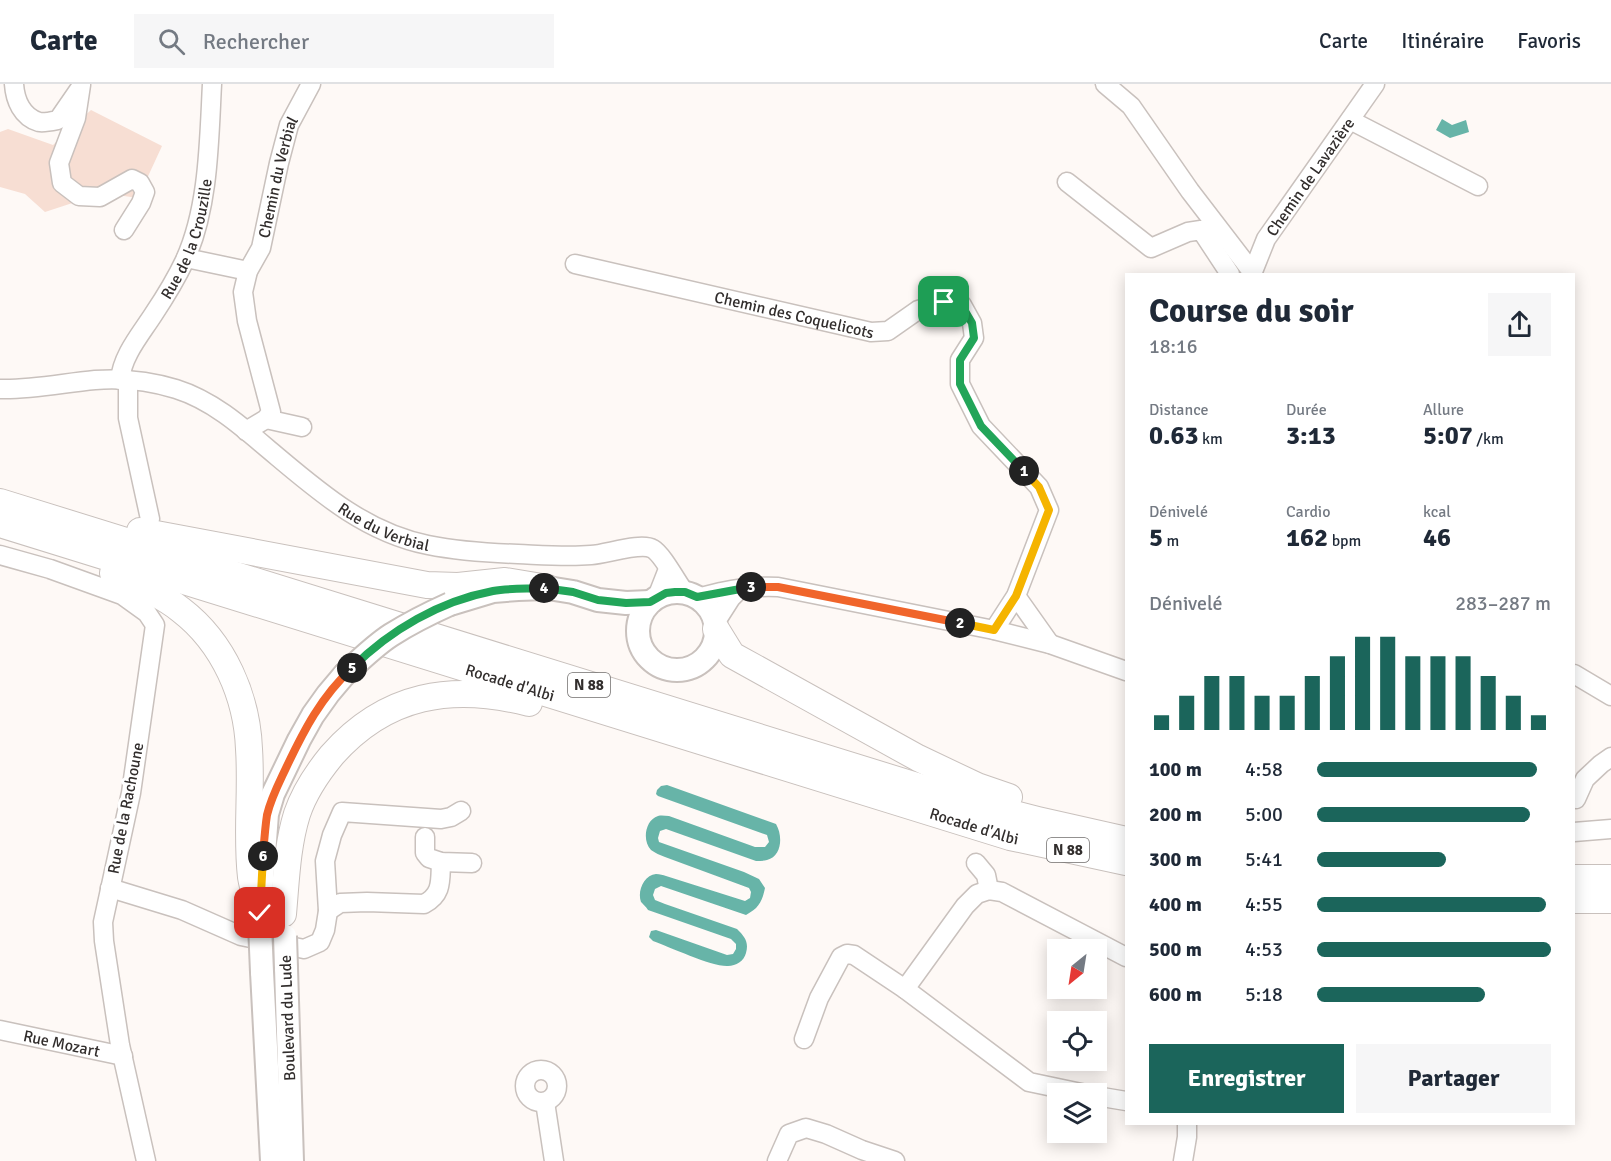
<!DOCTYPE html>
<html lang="fr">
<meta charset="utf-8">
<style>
:root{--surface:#fff;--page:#f6f6f7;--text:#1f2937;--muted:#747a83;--line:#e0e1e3;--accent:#1b655b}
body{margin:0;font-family:Signika,sans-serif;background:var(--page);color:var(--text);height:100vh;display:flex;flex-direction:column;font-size:22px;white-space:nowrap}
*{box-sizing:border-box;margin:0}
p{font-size:20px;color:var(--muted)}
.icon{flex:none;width:33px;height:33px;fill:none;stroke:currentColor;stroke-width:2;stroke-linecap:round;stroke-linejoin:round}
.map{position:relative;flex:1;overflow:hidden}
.sheet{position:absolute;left:1125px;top:189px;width:450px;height:852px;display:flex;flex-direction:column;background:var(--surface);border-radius:0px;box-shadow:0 3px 15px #0003}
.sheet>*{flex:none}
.needle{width:39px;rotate:210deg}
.tools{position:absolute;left:1047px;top:855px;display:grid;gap:12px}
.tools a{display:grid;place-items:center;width:60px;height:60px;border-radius:0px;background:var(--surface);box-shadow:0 3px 15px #0003;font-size:30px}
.pin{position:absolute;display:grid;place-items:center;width:51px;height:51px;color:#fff;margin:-26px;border-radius:12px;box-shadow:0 3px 9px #0006}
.km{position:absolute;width:30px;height:30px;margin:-15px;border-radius:50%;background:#222;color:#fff;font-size:16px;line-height:30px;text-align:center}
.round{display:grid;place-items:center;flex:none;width:63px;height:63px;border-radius:0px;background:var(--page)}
.overview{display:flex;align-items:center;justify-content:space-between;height:102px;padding:0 24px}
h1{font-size:33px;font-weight:800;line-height:45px}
.stats{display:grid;grid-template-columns:repeat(3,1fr);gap:9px;height:102px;padding:6px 24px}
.stats div{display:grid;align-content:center}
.stats b{font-size:26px;font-weight:800}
.stats small{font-size:16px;font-weight:400}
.stats p{font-size:16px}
.chart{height:168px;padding:12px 24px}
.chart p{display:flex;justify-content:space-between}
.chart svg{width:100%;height:108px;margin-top:6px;stroke:var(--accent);stroke-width:6}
.primary-button{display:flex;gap:12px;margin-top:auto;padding:12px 24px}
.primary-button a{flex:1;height:69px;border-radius:0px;background:var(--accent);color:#fff;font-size:24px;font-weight:800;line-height:69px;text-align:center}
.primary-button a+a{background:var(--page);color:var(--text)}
ul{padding:0 24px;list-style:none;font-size:20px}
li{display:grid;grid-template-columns:96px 72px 1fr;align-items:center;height:45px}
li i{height:15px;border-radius:8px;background:var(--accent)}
header{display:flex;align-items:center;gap:36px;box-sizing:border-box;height:84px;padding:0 30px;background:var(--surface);border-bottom:2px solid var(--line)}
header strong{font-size:28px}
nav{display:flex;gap:33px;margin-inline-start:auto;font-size:21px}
.search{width:420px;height:54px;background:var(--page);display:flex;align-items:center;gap:15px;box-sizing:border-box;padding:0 21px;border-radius:0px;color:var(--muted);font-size:22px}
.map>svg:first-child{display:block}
</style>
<header>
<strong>Carte</strong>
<div class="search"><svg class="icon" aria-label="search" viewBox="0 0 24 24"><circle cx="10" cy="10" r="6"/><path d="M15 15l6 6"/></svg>Rechercher</div>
<nav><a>Carte</a><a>Itinéraire</a><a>Favoris</a></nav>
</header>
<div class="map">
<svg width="1611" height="1077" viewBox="0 0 1611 1077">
<rect width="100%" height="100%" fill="#fef9f6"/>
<path fill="#f7ded3" d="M91,26L162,62L138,114L103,109L45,128L25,110L0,103V48L8,45L53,61Z"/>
<g fill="#67b4a8">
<path d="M1442,35L1452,41L1466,36L1469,48L1450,54L1436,46Z"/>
<path d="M667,701L776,740C783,752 782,772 767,776C764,777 760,777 756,777L666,745L660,747L658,754L659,758L744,788L759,795L765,804C762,818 759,824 746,831L661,802L655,805L653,811L655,816L665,820L737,845C745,853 749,858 746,869C744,877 736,882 728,882C712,883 670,863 653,857L649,853L651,847L656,846L727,871L733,870L736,865V860L731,855L648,826C648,825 642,819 641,818C637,807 644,791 656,790C660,790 663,791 666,792L745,817L750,814L751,808L749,804L665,773C660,771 655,769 651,766C642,757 645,736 658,732C662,731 665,732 669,732L755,763H765L769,758L767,751L658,712L656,710L657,706L661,702Z"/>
</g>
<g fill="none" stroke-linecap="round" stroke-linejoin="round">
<g stroke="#c9c1bd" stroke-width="21">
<g id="minor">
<path d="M14,0C15,16 22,33 39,38C44,39 53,37 58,36L78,7"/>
<path d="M1105,0L1131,22L1190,107L1253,189"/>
<path d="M81,1L76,34L59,79L62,99L79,112L100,113L132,95L140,99L145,108L141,119L124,146"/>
<path d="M1350,36L1478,102"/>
<path d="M1067,98L1151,164L1188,148L1201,146L1230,190"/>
<path d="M186,174L248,187"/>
<path id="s1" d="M575,180L871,248L888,247L918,226L944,218L962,221L972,239L974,254L960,276V300L981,342L1039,403L1049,426L1016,512L994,546"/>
<path id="s2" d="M1252,190L1266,155L1375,0"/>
<path id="s3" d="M120,296C122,272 140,251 153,231C165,213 176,195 185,176C209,123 209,57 212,0"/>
<path d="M128,296V334L150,435"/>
<path id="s4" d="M0,305C32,306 63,299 95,296C122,294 150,297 176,305C211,316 239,340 267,364C316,405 363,448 428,461C458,467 488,469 518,470C542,471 567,473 591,471C607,470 641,458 653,465C662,470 677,498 685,509"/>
<path d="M266,335L302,343"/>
<path id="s5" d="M246,347L266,335L271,328L247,237L243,208L248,187L261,164L279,79L289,41L311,0"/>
<path d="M0,471L50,485L122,511L147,529L155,541L131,709L103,838L104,857L120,961L146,1077"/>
<path d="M1016,512L1050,560"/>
<path d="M657,513L668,485"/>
<path d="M697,514C705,512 713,510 721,508C740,504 758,502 778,503L994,546L1050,560L1126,587"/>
<path d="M715,539L731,514L740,505"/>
<path d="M1574,590L1611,612"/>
<path d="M1576,715L1585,695L1601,680L1611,673"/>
<path d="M1574,748L1611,745"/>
<path d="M425,753V769L429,774L441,778L472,779"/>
<path d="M976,779L986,791L989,806"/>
<path d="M110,804L182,826L241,852L304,865L320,858L325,846L328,827L325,777L332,751L342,728L441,735L451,733L461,727"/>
<path d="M328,827L340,819L367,818L424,820C443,810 440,796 441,778"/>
<path id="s6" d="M0,946L123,972"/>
<path d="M804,955L819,914L841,873L847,870L854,871L905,905"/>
<circle cx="541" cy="1002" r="16"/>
<path d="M1086,1010L1029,998L905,905L965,822L977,810L989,806L1002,808L1126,873"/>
<path d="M1096,1012L1126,1017"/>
<path d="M545,1018L554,1077"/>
<path d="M777,1077L789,1050L806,1044L826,1050L862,1066L895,1077"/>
<path d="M1183,1077L1187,1053V1040"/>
</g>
</g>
<g stroke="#c9c1bd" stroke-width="26">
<g id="major">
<circle cx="677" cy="547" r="39"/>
<path d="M450,520L493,507L518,505L548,504L573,508L598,516L626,519L650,518"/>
<path d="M261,811L267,730L273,710L299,656L313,631L328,610L344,591"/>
<path d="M286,884L292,1077"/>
<path d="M262,888L272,1077"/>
</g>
</g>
<g stroke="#c9c1bd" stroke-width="28">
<g id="highway">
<path d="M0,418L978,721L1038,736L1126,756"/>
<path id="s7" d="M0,440L1010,753L1126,778"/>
<path d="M140,447L427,501L458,502L505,497L548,504"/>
<path d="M113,489C136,500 161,510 181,526C224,559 247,613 249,665C252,708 246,751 251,793C253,805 257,817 260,829"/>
<path d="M716,545L732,571L918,674L977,702L1009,713"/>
<path d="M1574,794H1611"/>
<path d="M1574,816H1611"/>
<path d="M283,830C286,797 287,762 297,730C304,709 318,688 332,671C386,610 452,599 529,619"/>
</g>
</g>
<use href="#minor" stroke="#fff" stroke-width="18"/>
<use href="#major" stroke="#fff" stroke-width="22"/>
<use href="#highway" stroke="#fff" stroke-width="26"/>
<g stroke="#c9c1bd" stroke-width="26" stroke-linecap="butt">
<g id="major-bridge">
<path d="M344,591C359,577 374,562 391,551C410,539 430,529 450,520"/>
<path d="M260,841L262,888"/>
<path d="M285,852L286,884"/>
</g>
</g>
<use href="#major-bridge" stroke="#fff" stroke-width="22"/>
</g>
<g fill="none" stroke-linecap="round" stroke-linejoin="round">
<g stroke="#fff" stroke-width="12">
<path id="split-1" d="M944,218L962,222L972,239L974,254L960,276V300L981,342L1024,387"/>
</g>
<g stroke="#fff" stroke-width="12">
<path id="split-2" d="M960,539L994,546L1016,512L1049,426L1039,403L1024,387"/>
</g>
<g stroke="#fff" stroke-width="12">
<path id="split-3" d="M751,503H778L960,539"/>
</g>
<g stroke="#fff" stroke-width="12">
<path id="split-4" d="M544,504L573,508L598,516L626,519L650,518L666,509L675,508H685L697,513L751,503"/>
</g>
<g stroke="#fff" stroke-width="12">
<path id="split-5" d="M352,584C390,546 440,517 493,507C509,504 527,505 544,504"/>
</g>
<g stroke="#fff" stroke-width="12">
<path id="split-6" d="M263,772C264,759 265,744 267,731C271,714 279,699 286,684C304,646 321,613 352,584"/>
</g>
<g stroke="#fff" stroke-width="12">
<path id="split-7" d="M260,829L263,772"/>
</g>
<use href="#split-1" stroke="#22a559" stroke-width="8"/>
<use href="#split-2" stroke="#f5b400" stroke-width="8"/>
<use href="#split-3" stroke="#f0652b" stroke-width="8"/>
<use href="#split-4" stroke="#22a559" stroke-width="8"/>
<use href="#split-5" stroke="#22a559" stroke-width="8"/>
<use href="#split-6" stroke="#f0652b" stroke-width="8"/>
<use href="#split-7" stroke="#f5b400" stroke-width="8"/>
</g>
<g text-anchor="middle" stroke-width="6" stroke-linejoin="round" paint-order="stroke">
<g fill="#fff" stroke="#706d6c" stroke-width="1.5">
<rect x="568" y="589" width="42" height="24" rx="4.5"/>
<rect x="1047" y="754" width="42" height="24" rx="4.5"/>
</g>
<g font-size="15" font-weight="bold" fill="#322e2d">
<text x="589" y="606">N 88</text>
<text x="1068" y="771">N 88</text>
</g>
<g font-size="16" fill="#322e2d" stroke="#fff">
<text dy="6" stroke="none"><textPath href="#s2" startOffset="114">Chemin de Lavazière</textPath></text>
<text dy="6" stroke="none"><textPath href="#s5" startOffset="276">Chemin du Verbial</textPath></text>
<text dy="6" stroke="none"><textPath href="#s3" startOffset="158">Rue de la Crouzille</textPath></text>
<text dy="6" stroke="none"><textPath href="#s1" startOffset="225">Chemin des Coquelicots</textPath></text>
<text dy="6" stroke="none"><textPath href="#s4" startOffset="429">Rue du Verbial</textPath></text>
<text dy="6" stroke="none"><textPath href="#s7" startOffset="534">Rocade d'Albi</textPath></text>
<text transform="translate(125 724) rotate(-79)" y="6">Rue de la Rachoune</text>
<text dy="6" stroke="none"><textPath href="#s7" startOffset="1020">Rocade d'Albi</textPath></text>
<text transform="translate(287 934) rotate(-92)" y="6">Boulevard du Lude</text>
<text dy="6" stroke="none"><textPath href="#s6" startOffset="63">Rue Mozart</textPath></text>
</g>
</g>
</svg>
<div class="tools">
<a><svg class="needle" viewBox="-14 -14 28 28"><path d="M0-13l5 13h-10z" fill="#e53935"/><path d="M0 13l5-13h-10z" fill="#747a83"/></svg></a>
<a><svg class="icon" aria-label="locate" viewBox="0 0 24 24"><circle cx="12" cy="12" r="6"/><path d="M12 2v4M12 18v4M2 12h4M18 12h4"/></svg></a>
<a><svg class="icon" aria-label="layers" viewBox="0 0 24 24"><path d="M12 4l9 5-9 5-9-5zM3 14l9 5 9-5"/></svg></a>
</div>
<div class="pin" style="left:944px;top:218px;background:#1e9e55"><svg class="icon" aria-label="arrive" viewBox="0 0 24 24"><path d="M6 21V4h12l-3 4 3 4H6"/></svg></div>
<div class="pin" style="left:260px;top:829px;background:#d93025"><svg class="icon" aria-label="check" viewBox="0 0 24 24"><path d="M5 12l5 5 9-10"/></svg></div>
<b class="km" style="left:1024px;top:387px">1</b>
<b class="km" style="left:960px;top:539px">2</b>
<b class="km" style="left:751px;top:503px">3</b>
<b class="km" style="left:544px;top:504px">4</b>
<b class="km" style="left:352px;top:584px">5</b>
<b class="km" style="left:263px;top:772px">6</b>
<section class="sheet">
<div class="overview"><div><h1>Course du soir</h1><p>18:16</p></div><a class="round"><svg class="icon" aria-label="share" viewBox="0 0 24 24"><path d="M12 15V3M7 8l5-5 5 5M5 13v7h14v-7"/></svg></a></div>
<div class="stats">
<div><p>Distance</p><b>0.63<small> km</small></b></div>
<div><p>Durée</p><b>3:13</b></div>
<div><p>Allure</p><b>5:07<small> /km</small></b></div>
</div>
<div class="stats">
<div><p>Dénivelé</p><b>5<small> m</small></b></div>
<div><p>Cardio</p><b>162<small> bpm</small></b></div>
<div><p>kcal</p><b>46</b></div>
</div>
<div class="chart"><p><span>Dénivelé</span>283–287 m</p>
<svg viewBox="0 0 160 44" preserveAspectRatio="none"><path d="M5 44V38M15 44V30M25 44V22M35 44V22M45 44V30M55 44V30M65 44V22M75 44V14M85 44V6M95 44V6M105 44V14M115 44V14M125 44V14M135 44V22M145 44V30M155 44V38"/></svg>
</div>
<ul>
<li><b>100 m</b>4:58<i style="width:94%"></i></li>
<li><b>200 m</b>5:00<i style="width:91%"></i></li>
<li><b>300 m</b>5:41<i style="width:55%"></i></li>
<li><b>400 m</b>4:55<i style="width:98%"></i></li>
<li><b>500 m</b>4:53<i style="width:100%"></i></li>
<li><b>600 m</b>5:18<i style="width:72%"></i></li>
</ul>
<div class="primary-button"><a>Enregistrer</a><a>Partager</a></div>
</section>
</div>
